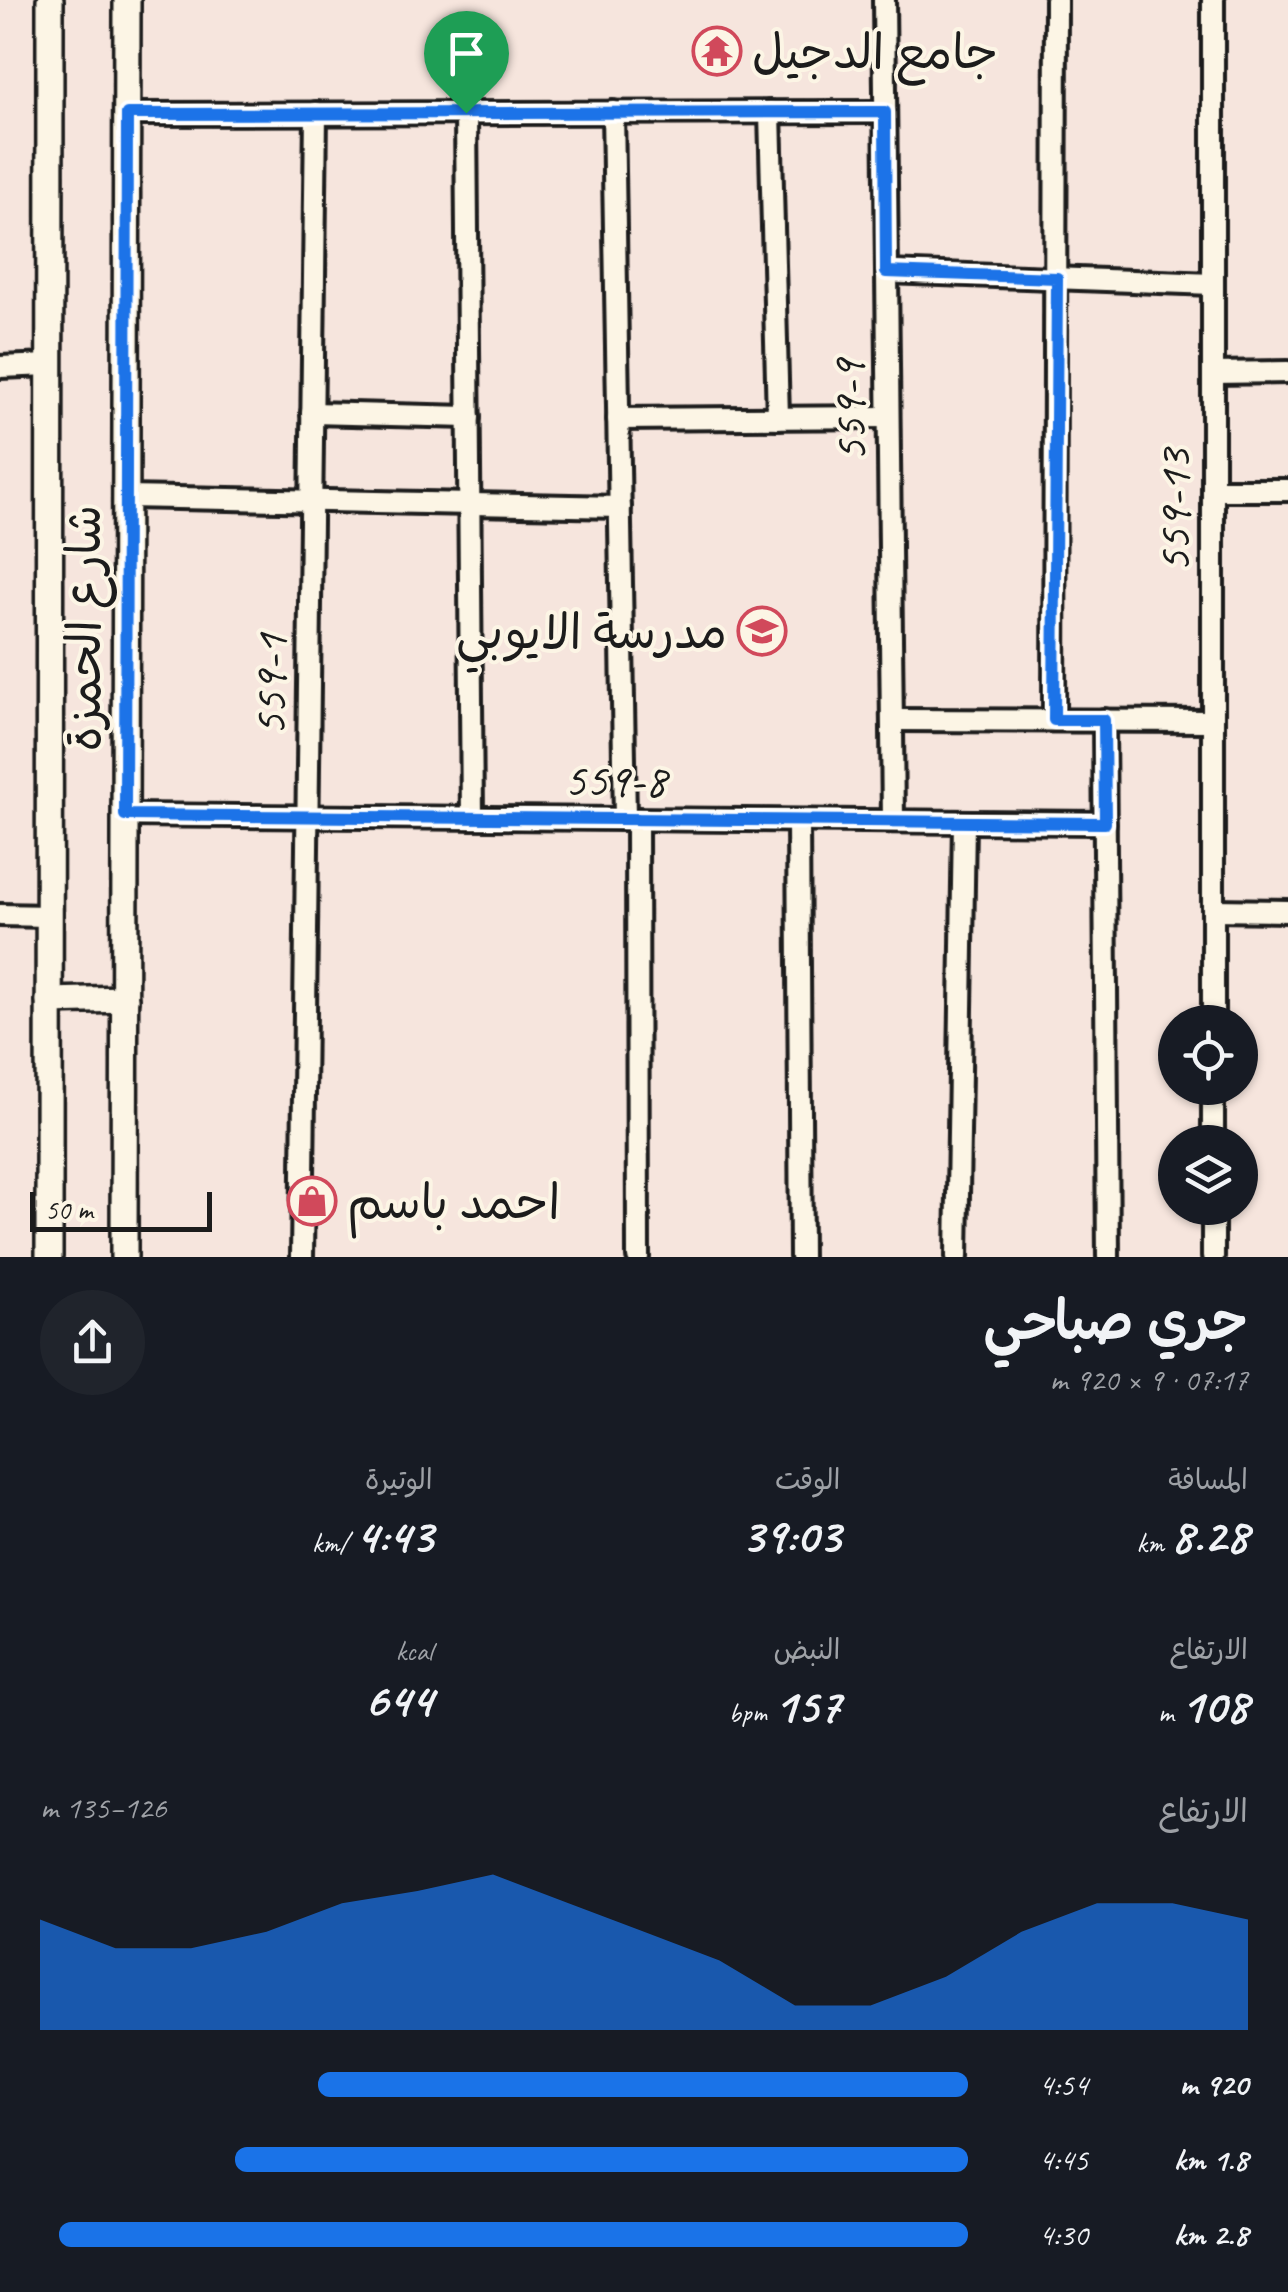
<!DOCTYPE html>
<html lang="ar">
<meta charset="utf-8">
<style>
:root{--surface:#171b24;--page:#20242c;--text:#f1f3f6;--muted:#9ea1a6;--accent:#1a73e8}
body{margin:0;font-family:Caveat,"Playpen Sans Arabic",sans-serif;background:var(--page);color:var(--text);direction:rtl;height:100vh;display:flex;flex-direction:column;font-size:38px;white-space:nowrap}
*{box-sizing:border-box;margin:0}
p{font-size:32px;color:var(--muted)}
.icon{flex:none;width:55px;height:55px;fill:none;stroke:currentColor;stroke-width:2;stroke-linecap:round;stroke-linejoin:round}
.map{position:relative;height:1257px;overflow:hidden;direction:ltr}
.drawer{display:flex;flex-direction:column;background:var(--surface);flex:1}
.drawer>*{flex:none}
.fabs{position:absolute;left:1158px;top:1005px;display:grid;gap:20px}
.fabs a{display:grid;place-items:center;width:100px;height:100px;border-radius:50%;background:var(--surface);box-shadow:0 2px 8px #0004;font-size:50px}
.scale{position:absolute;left:30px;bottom:25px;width:182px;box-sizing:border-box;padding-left:10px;border:5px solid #1c1c1c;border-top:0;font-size:28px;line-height:35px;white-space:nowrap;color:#1c1c1c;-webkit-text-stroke:8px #fcf5e5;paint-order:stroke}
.pin{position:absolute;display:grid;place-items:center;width:85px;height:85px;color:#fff;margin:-102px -42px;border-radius:50% 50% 50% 0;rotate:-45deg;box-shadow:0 0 10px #0007}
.pin .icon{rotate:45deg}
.round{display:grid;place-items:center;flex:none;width:105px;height:105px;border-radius:52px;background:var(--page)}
.headline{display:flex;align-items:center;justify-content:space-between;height:170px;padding:0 40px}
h1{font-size:55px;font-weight:600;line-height:75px}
.figures{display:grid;grid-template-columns:repeat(3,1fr);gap:15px;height:170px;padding:10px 40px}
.figures div{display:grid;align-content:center}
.figures b{font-size:50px;font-weight:600}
.figures small{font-size:28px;font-weight:400}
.figures p{font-size:28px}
.chart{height:280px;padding:20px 40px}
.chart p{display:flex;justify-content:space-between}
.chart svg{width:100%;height:180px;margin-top:10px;fill:var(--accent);opacity:.7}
ul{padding:0 40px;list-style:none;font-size:32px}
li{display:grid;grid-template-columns:160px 120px 1fr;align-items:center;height:75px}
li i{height:25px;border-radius:12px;background:var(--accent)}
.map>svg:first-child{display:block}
</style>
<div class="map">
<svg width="1288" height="1257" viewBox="0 0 1288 1257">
<rect width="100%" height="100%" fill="#f6e5dd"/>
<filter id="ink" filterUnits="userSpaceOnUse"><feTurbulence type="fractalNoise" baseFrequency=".01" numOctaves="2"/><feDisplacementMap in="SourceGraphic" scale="20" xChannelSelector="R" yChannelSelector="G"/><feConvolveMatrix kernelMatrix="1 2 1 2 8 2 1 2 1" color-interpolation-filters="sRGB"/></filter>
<g filter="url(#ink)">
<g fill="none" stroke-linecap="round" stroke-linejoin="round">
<g stroke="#1c1c1c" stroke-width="28">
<g id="minor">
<path d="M884,0L893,821"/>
<path d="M613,112L625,819"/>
<path d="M770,112L778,418"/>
<path d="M466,113L472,818"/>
<path d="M127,114L885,112"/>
<path d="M887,272L1213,284"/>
<path d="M0,367L49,365"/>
<path d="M1213,373L1288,372"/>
<path d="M312,413L469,417"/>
<path d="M618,419L888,417"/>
<path d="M1213,490H1288"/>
<path d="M126,497L620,507"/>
<path d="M892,720L1213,721"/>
<path d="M1054,720L1056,0"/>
<path d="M1104,720L1108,1257"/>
<path d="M125,815L1105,823"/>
<path d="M637,819L638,1257"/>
<path d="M798,821L801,1257"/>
<path d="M1213,910L1288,911"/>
<path d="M0,915L49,916"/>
<path d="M1213,1022V0"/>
<path d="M1213,1142V1088"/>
<path d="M302,1257L316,113"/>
<path d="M957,1257L964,822"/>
<path d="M1213,1257V1208"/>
</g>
</g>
<g stroke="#1c1c1c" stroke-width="32">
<g id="tertiary">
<path d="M49,1001L125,999"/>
<path d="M49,1257L50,0"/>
<path d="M124,1257L127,0"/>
</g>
</g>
<use href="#minor" stroke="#fcf5e5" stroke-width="20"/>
<use href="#tertiary" stroke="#fcf5e5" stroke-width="25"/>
</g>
</g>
<g fill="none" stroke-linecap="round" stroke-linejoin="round" filter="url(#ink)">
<g stroke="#fff" stroke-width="20">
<path id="route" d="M885,112L886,272L1057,278L1054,720H1104L1105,823L125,815L127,114Z"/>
</g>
<use href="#route" stroke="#1a73e8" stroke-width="12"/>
</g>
<defs>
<g id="temple-ring" transform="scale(2.5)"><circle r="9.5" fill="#fcf5e5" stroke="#d1495b" stroke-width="1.5"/><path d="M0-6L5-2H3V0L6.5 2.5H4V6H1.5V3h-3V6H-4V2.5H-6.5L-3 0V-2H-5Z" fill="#d1495b"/></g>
<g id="school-ring" transform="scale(2.5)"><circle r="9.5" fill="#fcf5e5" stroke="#d1495b" stroke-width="1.5"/><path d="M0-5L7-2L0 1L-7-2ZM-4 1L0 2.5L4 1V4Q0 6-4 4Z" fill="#d1495b"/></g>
<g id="shop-ring" transform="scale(2.5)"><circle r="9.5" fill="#fcf5e5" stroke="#d1495b" stroke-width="1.5"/><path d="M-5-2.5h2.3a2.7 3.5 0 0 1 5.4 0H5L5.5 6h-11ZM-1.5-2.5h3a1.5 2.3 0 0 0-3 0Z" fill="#d1495b"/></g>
</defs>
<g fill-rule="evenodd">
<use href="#temple-ring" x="717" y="51"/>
<use href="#school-ring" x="762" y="631"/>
<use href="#shop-ring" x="312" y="1201"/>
</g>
<g text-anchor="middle" stroke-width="8" stroke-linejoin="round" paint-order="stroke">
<g font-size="48" fill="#1c1c1c" stroke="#fcf5e5" text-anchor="start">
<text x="752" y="68">جامع الدجيل</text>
<text x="727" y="648" text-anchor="end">مدرسة الايوبي</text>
<text x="347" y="1218">احمد باسم</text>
</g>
<g font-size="48" fill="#1c1c1c" stroke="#fcf5e5">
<text transform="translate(848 411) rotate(-91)" y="17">559-9</text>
<text transform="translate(1173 511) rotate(-90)" y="17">559-13</text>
<text transform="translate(83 628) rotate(-90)" y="17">شارع الحمزة</text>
<text transform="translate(269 685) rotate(-89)" y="17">559-1</text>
<text x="615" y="796">559-8</text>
</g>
</g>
</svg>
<div class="fabs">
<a><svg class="icon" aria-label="locate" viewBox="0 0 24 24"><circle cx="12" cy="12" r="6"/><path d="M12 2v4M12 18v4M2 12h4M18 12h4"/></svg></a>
<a><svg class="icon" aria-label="layers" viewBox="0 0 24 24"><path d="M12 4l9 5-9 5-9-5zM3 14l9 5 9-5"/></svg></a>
</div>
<div class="scale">50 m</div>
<div class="pin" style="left:466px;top:113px;background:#1e9e55"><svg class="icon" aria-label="arrive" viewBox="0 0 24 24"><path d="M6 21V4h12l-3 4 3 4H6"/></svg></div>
</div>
<section class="drawer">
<div class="headline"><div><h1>جري صباحي</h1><p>07:17 · 9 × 920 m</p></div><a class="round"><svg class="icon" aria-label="share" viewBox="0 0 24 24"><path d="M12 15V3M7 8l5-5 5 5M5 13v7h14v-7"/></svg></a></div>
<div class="figures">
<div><p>المسافة</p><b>8.28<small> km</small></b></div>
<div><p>الوقت</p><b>39:03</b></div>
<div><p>الوتيرة</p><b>4:43<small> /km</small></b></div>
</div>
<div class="figures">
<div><p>الارتفاع</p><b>108<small> m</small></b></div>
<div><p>النبض</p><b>157<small> bpm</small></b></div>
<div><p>kcal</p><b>644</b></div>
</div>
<div class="chart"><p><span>الارتفاع</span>126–135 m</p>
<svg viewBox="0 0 160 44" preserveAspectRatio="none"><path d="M0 44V17L10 24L20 24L30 20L40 13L50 10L60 6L70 13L80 20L90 27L100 38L110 38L120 31L130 20L140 13L150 13L160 17V44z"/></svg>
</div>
<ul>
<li><b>920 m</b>4:54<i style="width:70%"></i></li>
<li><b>1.8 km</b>4:45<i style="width:79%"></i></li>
<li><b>2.8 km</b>4:30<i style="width:98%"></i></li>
</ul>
</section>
